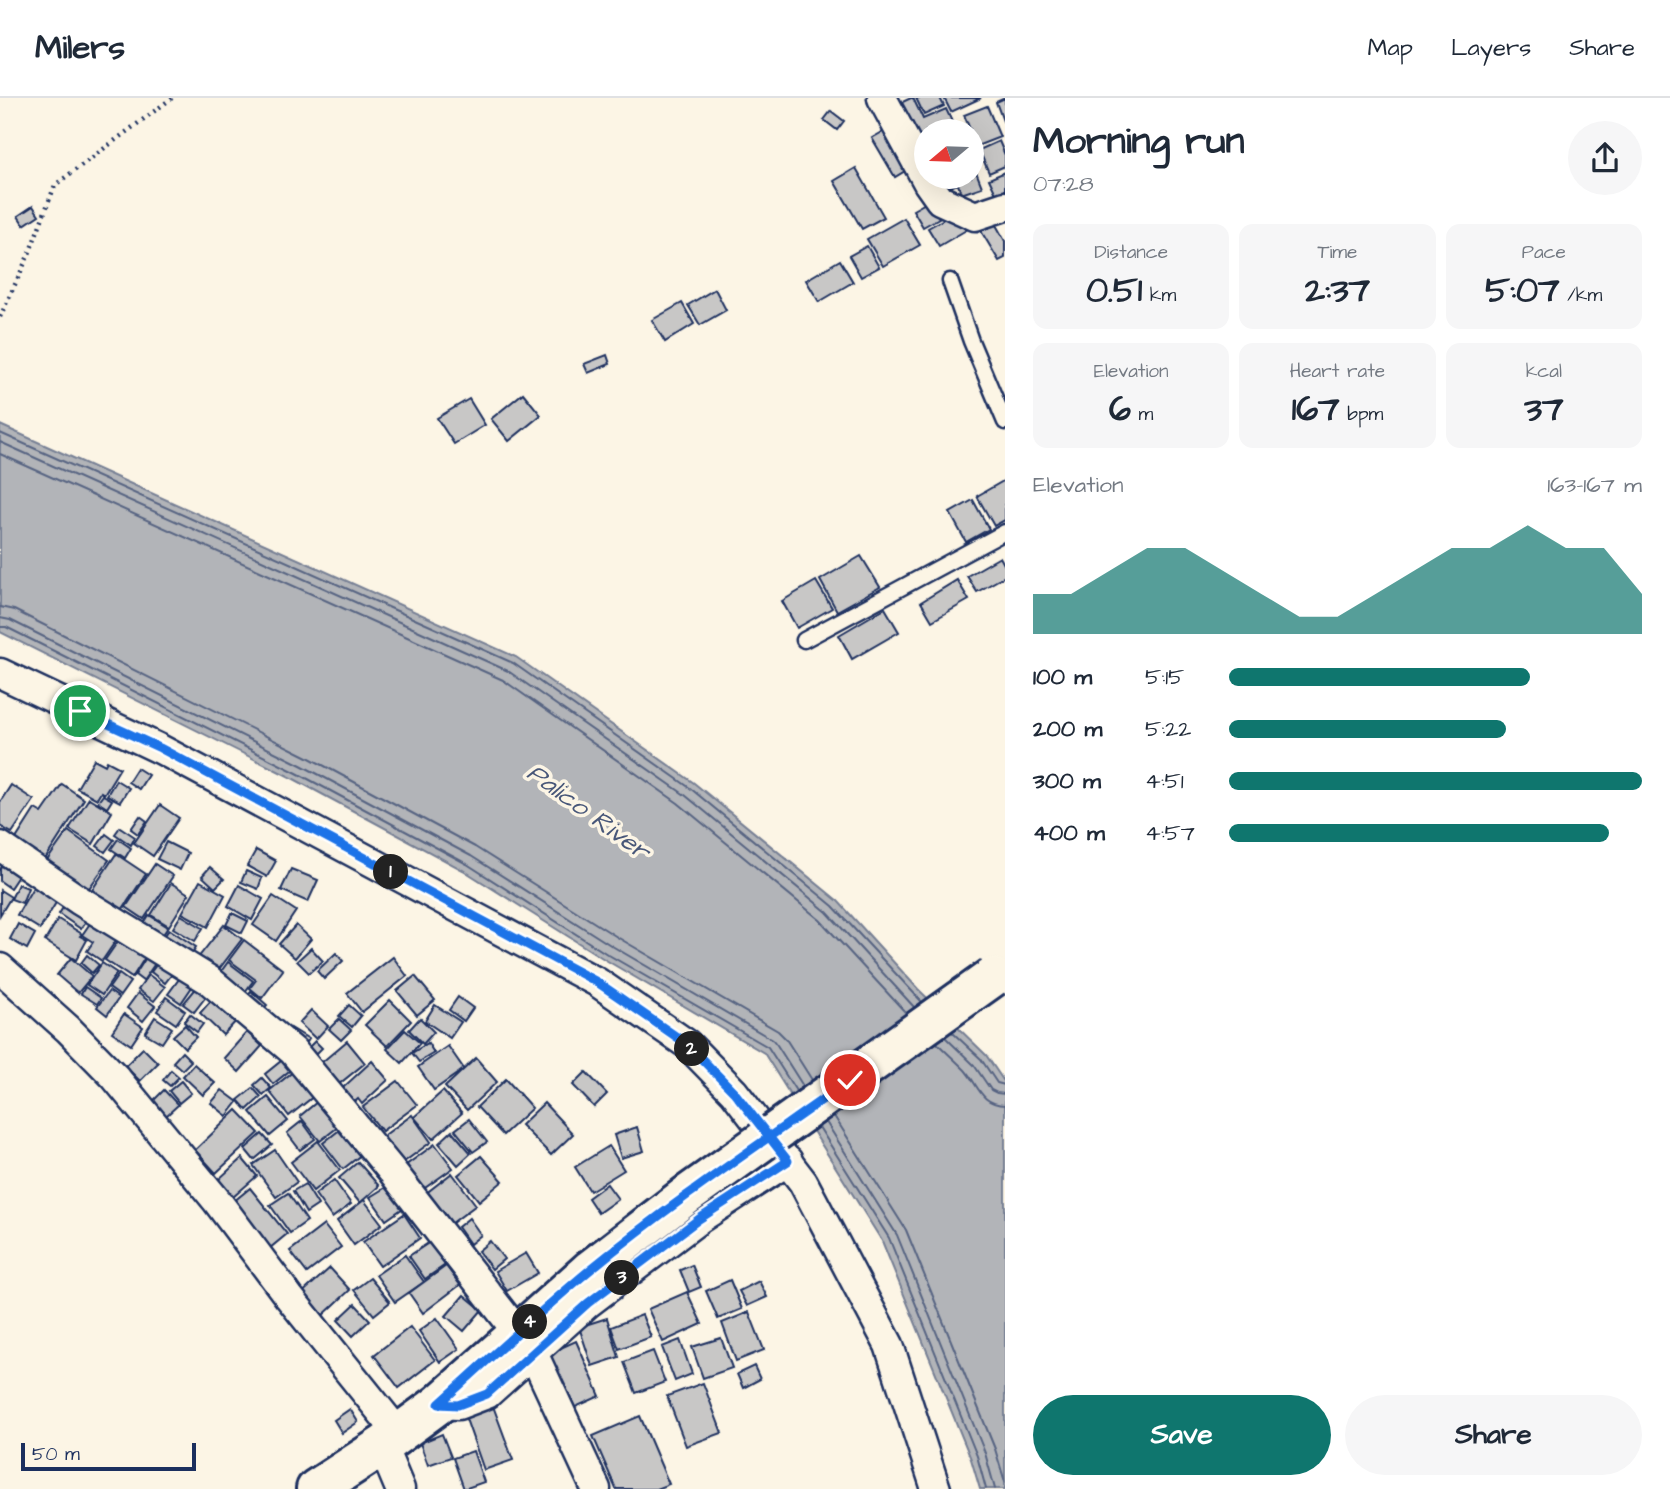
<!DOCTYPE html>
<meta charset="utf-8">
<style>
:root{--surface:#fff;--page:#f6f6f7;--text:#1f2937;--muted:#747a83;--line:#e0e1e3;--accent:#0f766e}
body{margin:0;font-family:"Architects Daughter",sans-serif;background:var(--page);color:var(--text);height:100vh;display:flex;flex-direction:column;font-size:26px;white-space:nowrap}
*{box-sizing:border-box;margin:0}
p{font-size:23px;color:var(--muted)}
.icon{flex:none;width:38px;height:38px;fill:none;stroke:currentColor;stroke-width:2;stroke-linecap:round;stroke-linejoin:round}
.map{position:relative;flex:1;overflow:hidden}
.drawer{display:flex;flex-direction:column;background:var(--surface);width:665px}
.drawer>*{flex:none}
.needle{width:46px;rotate:251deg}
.controls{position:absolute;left:914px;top:21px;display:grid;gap:14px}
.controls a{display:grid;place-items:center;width:70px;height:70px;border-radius:50%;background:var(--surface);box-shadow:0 7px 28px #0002;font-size:35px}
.scale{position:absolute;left:21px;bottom:18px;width:175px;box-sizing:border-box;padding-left:7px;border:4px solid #1b2f5e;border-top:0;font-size:19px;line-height:24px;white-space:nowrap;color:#1b2f5e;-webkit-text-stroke:5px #fcf5e5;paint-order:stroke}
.pin{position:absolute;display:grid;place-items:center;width:60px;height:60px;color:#fff;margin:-30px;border:4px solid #fff;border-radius:50%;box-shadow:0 2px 7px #0007}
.km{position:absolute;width:35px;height:35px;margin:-18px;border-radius:50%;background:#222;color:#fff;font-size:19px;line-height:35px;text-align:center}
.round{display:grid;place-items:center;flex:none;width:74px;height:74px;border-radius:37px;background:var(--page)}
.overview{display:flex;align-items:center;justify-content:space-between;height:119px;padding:0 28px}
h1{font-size:38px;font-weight:700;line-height:52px}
.figures{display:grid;grid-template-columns:repeat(3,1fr);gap:10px;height:119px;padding:7px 28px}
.figures div{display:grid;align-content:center;border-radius:14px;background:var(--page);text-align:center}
.figures b{font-size:35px;font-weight:700}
.figures small{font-size:19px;font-weight:400}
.figures p{font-size:19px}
.chart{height:196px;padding:14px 28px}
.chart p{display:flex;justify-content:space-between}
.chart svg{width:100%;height:126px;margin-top:7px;fill:var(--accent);opacity:.7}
.button{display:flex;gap:14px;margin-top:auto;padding:14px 28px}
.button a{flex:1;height:80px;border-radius:42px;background:var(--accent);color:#fff;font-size:28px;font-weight:700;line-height:80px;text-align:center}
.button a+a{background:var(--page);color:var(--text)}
ul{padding:0 28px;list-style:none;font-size:23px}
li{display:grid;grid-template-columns:112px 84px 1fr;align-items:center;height:52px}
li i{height:18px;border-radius:9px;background:var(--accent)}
header{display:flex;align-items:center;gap:42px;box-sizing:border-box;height:98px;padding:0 35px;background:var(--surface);border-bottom:2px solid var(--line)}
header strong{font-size:33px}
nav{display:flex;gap:38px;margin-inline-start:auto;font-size:24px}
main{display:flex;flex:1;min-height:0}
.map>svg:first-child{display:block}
</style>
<header>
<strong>Milers</strong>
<nav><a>Map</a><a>Layers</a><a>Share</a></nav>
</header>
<main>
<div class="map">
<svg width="1005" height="1391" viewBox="0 0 1005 1391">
<rect width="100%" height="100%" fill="#fcf5e5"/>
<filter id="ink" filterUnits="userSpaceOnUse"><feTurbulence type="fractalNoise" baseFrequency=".0143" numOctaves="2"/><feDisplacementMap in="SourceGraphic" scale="14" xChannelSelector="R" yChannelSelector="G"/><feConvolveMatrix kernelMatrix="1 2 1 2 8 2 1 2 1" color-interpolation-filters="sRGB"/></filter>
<g filter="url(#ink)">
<path fill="#b2b4b8" stroke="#767f94" stroke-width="2" d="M0,327L516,559L694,685L838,803L918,891L986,957L1005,985V1391H980L971,1361L882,1143L764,955L604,861L463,772L294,681L0,534Z"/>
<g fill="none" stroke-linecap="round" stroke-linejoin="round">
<g stroke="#576482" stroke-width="2">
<path d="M0,335L513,565L690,690L833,808L922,904"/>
<path d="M0,344L508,573L685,697L827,814L914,909"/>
<path d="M0,356L503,582L678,705L820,822L906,915"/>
<path d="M0,509L14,512L306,658L475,749L617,839L778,933L786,941L812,982"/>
<path d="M0,520L10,522L301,667L471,758L612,848L773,942L777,947L803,988"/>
<path d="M0,529H6L297,675L467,766L607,856L768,949L796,993"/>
<path d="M952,934L981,961L997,985L1005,987"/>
<path d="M945,939L974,967L991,992L997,995L1005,996"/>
<path d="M937,945C946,954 956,963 965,972C979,988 980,1006 1005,1007"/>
<path d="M834,1018L906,1132L995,1351L1005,1384"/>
<path d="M826,1024L897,1137L985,1355L995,1391"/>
<path d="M819,1029L889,1140L977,1358L986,1391"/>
</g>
</g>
<g fill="#c8c7c6" stroke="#1b2f5e" stroke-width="2">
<path d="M911,0H913L923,21L946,11L955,30L947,33H926V43L915,48L896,7Z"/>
<path d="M916,0H940L944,8L924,17Z"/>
<path d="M944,0H981L951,14Z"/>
<path d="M1005,0V22L1003,23L996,4Z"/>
<path d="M987,8L1000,39L977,48L964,17Z"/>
<path d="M831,13L844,23L837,32L824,22Z"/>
<path d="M893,28L915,67L895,79L872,40Z"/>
<path d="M999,43L1005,57V68L989,75L979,52Z"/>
<path d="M971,66H973L982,89L961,96L958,86L947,90L943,79H971Z"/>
<path d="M856,70L884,119L862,131L834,83Z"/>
<path d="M1005,74V95L997,98L989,81Z"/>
<path d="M929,103L939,120L923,129L913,112Z"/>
<path d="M33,108L39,117L24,127L18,118Z"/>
<path d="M958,113L968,131L939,148L928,130Z"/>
<path d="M904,120L920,147L883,168L867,141Z"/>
<path d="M995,125L1005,143V160L999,163L981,133Z"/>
<path d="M867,148L879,169L861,179L849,158Z"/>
<path d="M840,162L853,184L819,204L806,182Z"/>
<path d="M715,191L726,212L700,227L688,207Z"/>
<path d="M682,205L694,226L665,244L652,222Z"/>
<path d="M607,257L610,266L588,275L584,266Z"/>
<path d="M523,295L541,317L509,343L491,321Z"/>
<path d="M469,301L485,327L454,346L437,320Z"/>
<path d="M1005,382V422L994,428L977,398Z"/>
<path d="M973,402L989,431L966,444L950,415Z"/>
<path d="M861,458L880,489L837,513L820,482Z"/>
<path d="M1000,459L1005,468V478L977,494L967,478Z"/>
<path d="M957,482L969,502L932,523L921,504Z"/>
<path d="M816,483L832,510L797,530L782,503Z"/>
<path d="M885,510L899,534L852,561L839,537Z"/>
<path d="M94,661L105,667L107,663L120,670L104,696L101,694L97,701L77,690Z"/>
<path d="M137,670L148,677L139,691L128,684Z"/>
<path d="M116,682L129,690L120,704L107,697Z"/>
<path d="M62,686L84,701L44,763L14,744L35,711L42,715Z"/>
<path d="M11,687L34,702L12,735L0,728V704Z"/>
<path d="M103,697L112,702L107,710L98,704Z"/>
<path d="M89,700L112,714L93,746L69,731Z"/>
<path d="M160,707L179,720L153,758L134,745Z"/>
<path d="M140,718L147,723L138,736L131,731Z"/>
<path d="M120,729L135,739L131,747L115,736Z"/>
<path d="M68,733L109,762L87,793L46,764Z"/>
<path d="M106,736L114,742L105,754L97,748Z"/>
<path d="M118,741L131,750L125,760L111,751Z"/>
<path d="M166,744L188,755L180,772L157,761Z"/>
<path d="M256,752L276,763L267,779L247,768Z"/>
<path d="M116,756L146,776L118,818L88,798Z"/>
<path d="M7,761L22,772L10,790L0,783V771Z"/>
<path d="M155,766L173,778L144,821L126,809Z"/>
<path d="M210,769L224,781L215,790L202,778Z"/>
<path d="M291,771L318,782L308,804L281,792Z"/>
<path d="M246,773L262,780L258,791L241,784Z"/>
<path d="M200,783L225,797L208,829L182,815Z"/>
<path d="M36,784L60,798L40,831L17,817Z"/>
<path d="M171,785L189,796L169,828L151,817Z"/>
<path d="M18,786L28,790L22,805L11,801Z"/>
<path d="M239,787L263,801L252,822L228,808Z"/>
<path d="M0,792L11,799L0,817Z"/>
<path d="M273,798L296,813L276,843L253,827Z"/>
<path d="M67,803L89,818L81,831L59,816Z"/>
<path d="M232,815L248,823L242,835L226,827Z"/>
<path d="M149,817L168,829L158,844L140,832Z"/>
<path d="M181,817L203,830L195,843L173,830Z"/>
<path d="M58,821L82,836L80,838L87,842L76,862L45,843Z"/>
<path d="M93,821L119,838L102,863L87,853L93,844L82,837Z"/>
<path d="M18,826L35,836L27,851L10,841Z"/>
<path d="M224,827L242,841L213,879L194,865Z"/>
<path d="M296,827L311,841L295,860L279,846Z"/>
<path d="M169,831L196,849L187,862L161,844Z"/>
<path d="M123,836L149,853L132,880L105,862Z"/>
<path d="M244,842L283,872L262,900L250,890L256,882L229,862Z"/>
<path d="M311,850L323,863L309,875L297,863Z"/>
<path d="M336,855L343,863L324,881L317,873Z"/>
<path d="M87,857L99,867L92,875L81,865Z"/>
<path d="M147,858L156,864L143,883L135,877Z"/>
<path d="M162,859L176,871L165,885L151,874Z"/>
<path d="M393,859L407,878L362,914L347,895Z"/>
<path d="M71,860L92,878L78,895L57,877Z"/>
<path d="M228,864L253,883L242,898L217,879Z"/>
<path d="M102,865L117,875L102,897L87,887Z"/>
<path d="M119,876L130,884L120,898L109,890Z"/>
<path d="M149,877L165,889L154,903L138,892Z"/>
<path d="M182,877L194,886L181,905L168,896Z"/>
<path d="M415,878L435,902L417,917L397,893Z"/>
<path d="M198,888L208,896L194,914L183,906Z"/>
<path d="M85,889L101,900L97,906L81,896Z"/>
<path d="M109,893L119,900L107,917L97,909Z"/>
<path d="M251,893L267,907L259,916L243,902Z"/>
<path d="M138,895L155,908L143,923L127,910Z"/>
<path d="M215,898L240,919L223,937L200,915Z"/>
<path d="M166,899L185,913L176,926L157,913Z"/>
<path d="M458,899L473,910L464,923L449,912Z"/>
<path d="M390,902L411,923L387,948L365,927Z"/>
<path d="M349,907L361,918L352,929L339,918Z"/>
<path d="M435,907L461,924L450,940L425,923Z"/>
<path d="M311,912L328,928L316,941L299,925Z"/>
<path d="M124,916L143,929L131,947L112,934Z"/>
<path d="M190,916L203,926L197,934L184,924Z"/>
<path d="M155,919L172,930L162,945L145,935Z"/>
<path d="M420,920L434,934L423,946L409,932Z"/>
<path d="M339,921L351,932L341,942L329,931Z"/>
<path d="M185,927L196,939L185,950L173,938Z"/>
<path d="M291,930L309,941L301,954L284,942Z"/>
<path d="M405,932L420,945L402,965L387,951Z"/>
<path d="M247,934L262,948L239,974L224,960Z"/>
<path d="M315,943L322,950L310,962L303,955Z"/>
<path d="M347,943L365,965L333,991L315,970Z"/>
<path d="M428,945L434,955L419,964L412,955Z"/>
<path d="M448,948L464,971L434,992L418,969Z"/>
<path d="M143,950L158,965L140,983L125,968Z"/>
<path d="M182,954L191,963L182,972L173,964Z"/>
<path d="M286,959L294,969L273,986L265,976Z"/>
<path d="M476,960L497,984L467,1012L445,989Z"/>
<path d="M372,963L388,982L362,1006L358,1001L347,1011L335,997Z"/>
<path d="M194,966L215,985L203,997L183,978Z"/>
<path d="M171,972L179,979L170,988L163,982Z"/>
<path d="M294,973L314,998L289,1018L269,993Z"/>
<path d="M586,974L607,996L594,1009L573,987Z"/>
<path d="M262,980L271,990L263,997L254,987Z"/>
<path d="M506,981L532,1010L503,1037L477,1009Z"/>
<path d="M181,983L191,995L179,1005L169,993Z"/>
<path d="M398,983L417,1007L382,1033L363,1009Z"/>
<path d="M253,990L261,999L247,1012L238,1002Z"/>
<path d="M164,992L178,1007L166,1018L153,1003Z"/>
<path d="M222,992L238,1004L227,1018L211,1005Z"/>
<path d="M443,993L462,1015L433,1041L414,1019Z"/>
<path d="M268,999L288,1023L270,1038L250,1014Z"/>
<path d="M323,999L343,1025L320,1043L300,1018Z"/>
<path d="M544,1005L573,1036L551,1057L521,1027Z"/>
<path d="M237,1012L259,1035L216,1075L195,1052Z"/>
<path d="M412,1017L431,1044L393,1072L374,1045Z"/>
<path d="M469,1021L487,1044L473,1054L455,1032Z"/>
<path d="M302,1023L315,1041L300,1052L287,1035Z"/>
<path d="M637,1029L644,1053L621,1060L614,1037Z"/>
<path d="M342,1030L362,1056L343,1071L323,1045Z"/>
<path d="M452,1033L471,1055L458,1067L439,1045Z"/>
<path d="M262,1036L272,1047L254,1062L245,1051Z"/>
<path d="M318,1043L340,1072L313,1093L291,1064Z"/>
<path d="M435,1046L453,1070L415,1097L398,1073Z"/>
<path d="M609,1048L624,1072L590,1093L575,1069Z"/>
<path d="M275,1052L297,1084L276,1099L253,1067Z"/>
<path d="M481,1058L503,1083L479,1103L458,1077Z"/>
<path d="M242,1060L257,1078L233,1099L218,1082Z"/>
<path d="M358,1064L379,1088L360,1105L339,1080Z"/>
<path d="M452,1075L476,1107L444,1131L420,1100Z"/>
<path d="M334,1082L351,1106L332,1120L315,1096Z"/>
<path d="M305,1086L318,1107L306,1115L293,1093Z"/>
<path d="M391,1086L406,1108L386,1122L370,1099Z"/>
<path d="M607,1086L618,1101L598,1115L588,1100Z"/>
<path d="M250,1090L287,1136L264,1155L227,1109Z"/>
<path d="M288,1095L307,1123L290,1135L270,1107Z"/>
<path d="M364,1102L382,1126L354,1147L337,1123Z"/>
<path d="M404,1116L420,1140L380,1168L363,1144Z"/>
<path d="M469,1120L481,1137L470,1146L458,1129Z"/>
<path d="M324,1127L341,1149L307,1175L290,1153Z"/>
<path d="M436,1140L451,1163L425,1181L409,1158Z"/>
<path d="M490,1143L504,1161L492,1171L478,1153Z"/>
<path d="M526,1155L538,1175L507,1193L495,1173Z"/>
<path d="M405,1157L424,1184L395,1204L376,1177Z"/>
<path d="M692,1167L701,1189L689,1194L680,1172Z"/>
<path d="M446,1168L460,1187L423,1215L409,1195Z"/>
<path d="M330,1170L350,1192L320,1220L300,1197Z"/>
<path d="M370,1180L390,1204L374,1217L354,1192Z"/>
<path d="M730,1182L742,1211L718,1221L706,1193Z"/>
<path d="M759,1183L767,1199L747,1208L739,1193Z"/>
<path d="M687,1194L702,1226L663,1244L648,1211Z"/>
<path d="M464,1197L482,1212L464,1233L446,1218Z"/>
<path d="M355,1206L370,1222L353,1238L338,1222Z"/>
<path d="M749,1214L764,1252L736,1263L722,1225Z"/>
<path d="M642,1217L651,1239L619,1251L611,1229Z"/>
<path d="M437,1220L459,1251L440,1264L419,1233Z"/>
<path d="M607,1220L619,1259L592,1268L579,1229Z"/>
<path d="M410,1229L435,1262L399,1290L374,1257Z"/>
<path d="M721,1240L732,1270L703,1280L692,1249Z"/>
<path d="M680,1242L692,1276L675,1283L662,1249Z"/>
<path d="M576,1243L600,1298L569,1312L545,1257Z"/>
<path d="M653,1253L665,1284L636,1295L624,1264Z"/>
<path d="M754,1268L760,1281L743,1290L737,1276Z"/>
<path d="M703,1285L722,1335L686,1348L667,1298Z"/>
<path d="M493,1308L513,1362L484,1372L465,1318Z"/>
<path d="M350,1311L358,1324L342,1335L334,1322Z"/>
<path d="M640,1318L669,1386L656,1391H616L593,1338Z"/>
<path d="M442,1336L451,1359L428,1367L420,1345Z"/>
<path d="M473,1353L484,1384L464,1391L453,1360Z"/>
</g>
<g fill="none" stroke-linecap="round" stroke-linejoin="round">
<g stroke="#1b2f5e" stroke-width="19">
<g id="service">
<path d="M950,183L971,243L1005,324"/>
<path d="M804,542L1005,434"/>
</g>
</g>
<g stroke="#1b2f5e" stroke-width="33">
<g id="minor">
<path d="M882,0L928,85L940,102L975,118L1005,108"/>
<path d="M0,575L160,651L597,884L687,946L734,994L803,1084L889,1247L936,1391"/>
<path d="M0,748L79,802L209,882L293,953L392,1073L518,1235"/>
<path d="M0,870L68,931L115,979L217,1103L289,1199L399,1336"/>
<path d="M533,1255L596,1391"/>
<path d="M439,1306L458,1307L487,1296L588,1205L699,1121L788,1063"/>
<path d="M382,1348L400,1391"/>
</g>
</g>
<g stroke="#1b2f5e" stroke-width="44">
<path id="primary" d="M316,1391L382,1348L439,1306L591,1171"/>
</g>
<path stroke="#1b2f5e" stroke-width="4.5" stroke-dasharray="2 5" stroke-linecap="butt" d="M0,219L29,156L55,87L172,0"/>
<use href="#service" stroke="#fcf5e5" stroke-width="14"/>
<use href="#minor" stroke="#fcf5e5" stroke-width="28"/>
<use href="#primary" stroke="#fcf5e5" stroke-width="38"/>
<g stroke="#1b2f5e" stroke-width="44" stroke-linecap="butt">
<path id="primary-bridge" d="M591,1171L687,1097L993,879"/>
</g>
<use href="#primary-bridge" stroke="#fcf5e5" stroke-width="38"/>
</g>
</g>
<g fill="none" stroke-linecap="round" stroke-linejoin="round" filter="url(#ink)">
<g stroke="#fff" stroke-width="14">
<path id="route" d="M80,613L160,650L597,884L687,946L734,994L788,1063L699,1121L588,1205L487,1296L458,1307L439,1306C490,1260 539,1214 591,1171C674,1103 763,1044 850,982"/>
</g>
<use href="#route" stroke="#1a73e8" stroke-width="9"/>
</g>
<g text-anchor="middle" stroke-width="7" stroke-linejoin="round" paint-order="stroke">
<g font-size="26" font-style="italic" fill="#485779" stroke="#fcf5e5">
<text transform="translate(589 713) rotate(36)" y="9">Palico River</text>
</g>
</g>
</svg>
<div class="controls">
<a><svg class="needle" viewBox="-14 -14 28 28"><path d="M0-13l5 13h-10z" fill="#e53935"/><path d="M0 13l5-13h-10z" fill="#747a83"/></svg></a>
</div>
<div class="scale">50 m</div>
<div class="pin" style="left:80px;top:613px;background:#1e9e55"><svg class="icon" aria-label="arrive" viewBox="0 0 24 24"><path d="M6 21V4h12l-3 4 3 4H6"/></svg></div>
<div class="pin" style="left:850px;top:982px;background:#d93025"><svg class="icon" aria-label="check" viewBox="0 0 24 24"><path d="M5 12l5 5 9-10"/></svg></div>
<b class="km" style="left:391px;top:774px">1</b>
<b class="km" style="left:692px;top:951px">2</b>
<b class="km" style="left:622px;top:1180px">3</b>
<b class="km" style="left:530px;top:1224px">4</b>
</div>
<section class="drawer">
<div class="overview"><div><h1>Morning run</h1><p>07:28</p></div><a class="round"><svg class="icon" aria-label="share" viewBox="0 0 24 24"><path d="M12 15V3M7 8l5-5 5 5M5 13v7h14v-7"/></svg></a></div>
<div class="figures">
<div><p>Distance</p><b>0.51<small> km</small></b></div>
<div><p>Time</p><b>2:37</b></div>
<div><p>Pace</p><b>5:07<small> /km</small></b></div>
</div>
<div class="figures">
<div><p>Elevation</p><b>6<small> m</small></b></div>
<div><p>Heart rate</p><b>167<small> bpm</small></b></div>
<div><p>kcal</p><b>37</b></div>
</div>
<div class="chart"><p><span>Elevation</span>163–167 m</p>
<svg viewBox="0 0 160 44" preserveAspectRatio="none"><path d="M0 44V30L10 30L20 22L30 14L40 14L50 22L60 30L70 38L80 38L90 30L100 22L110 14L120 14L130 6L140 14L150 14L160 30V44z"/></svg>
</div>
<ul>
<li><b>100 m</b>5:15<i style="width:73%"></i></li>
<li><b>200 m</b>5:22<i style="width:67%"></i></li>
<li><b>300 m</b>4:51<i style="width:100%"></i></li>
<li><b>400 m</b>4:57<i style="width:92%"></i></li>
</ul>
<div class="button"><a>Save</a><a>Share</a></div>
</section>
</main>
